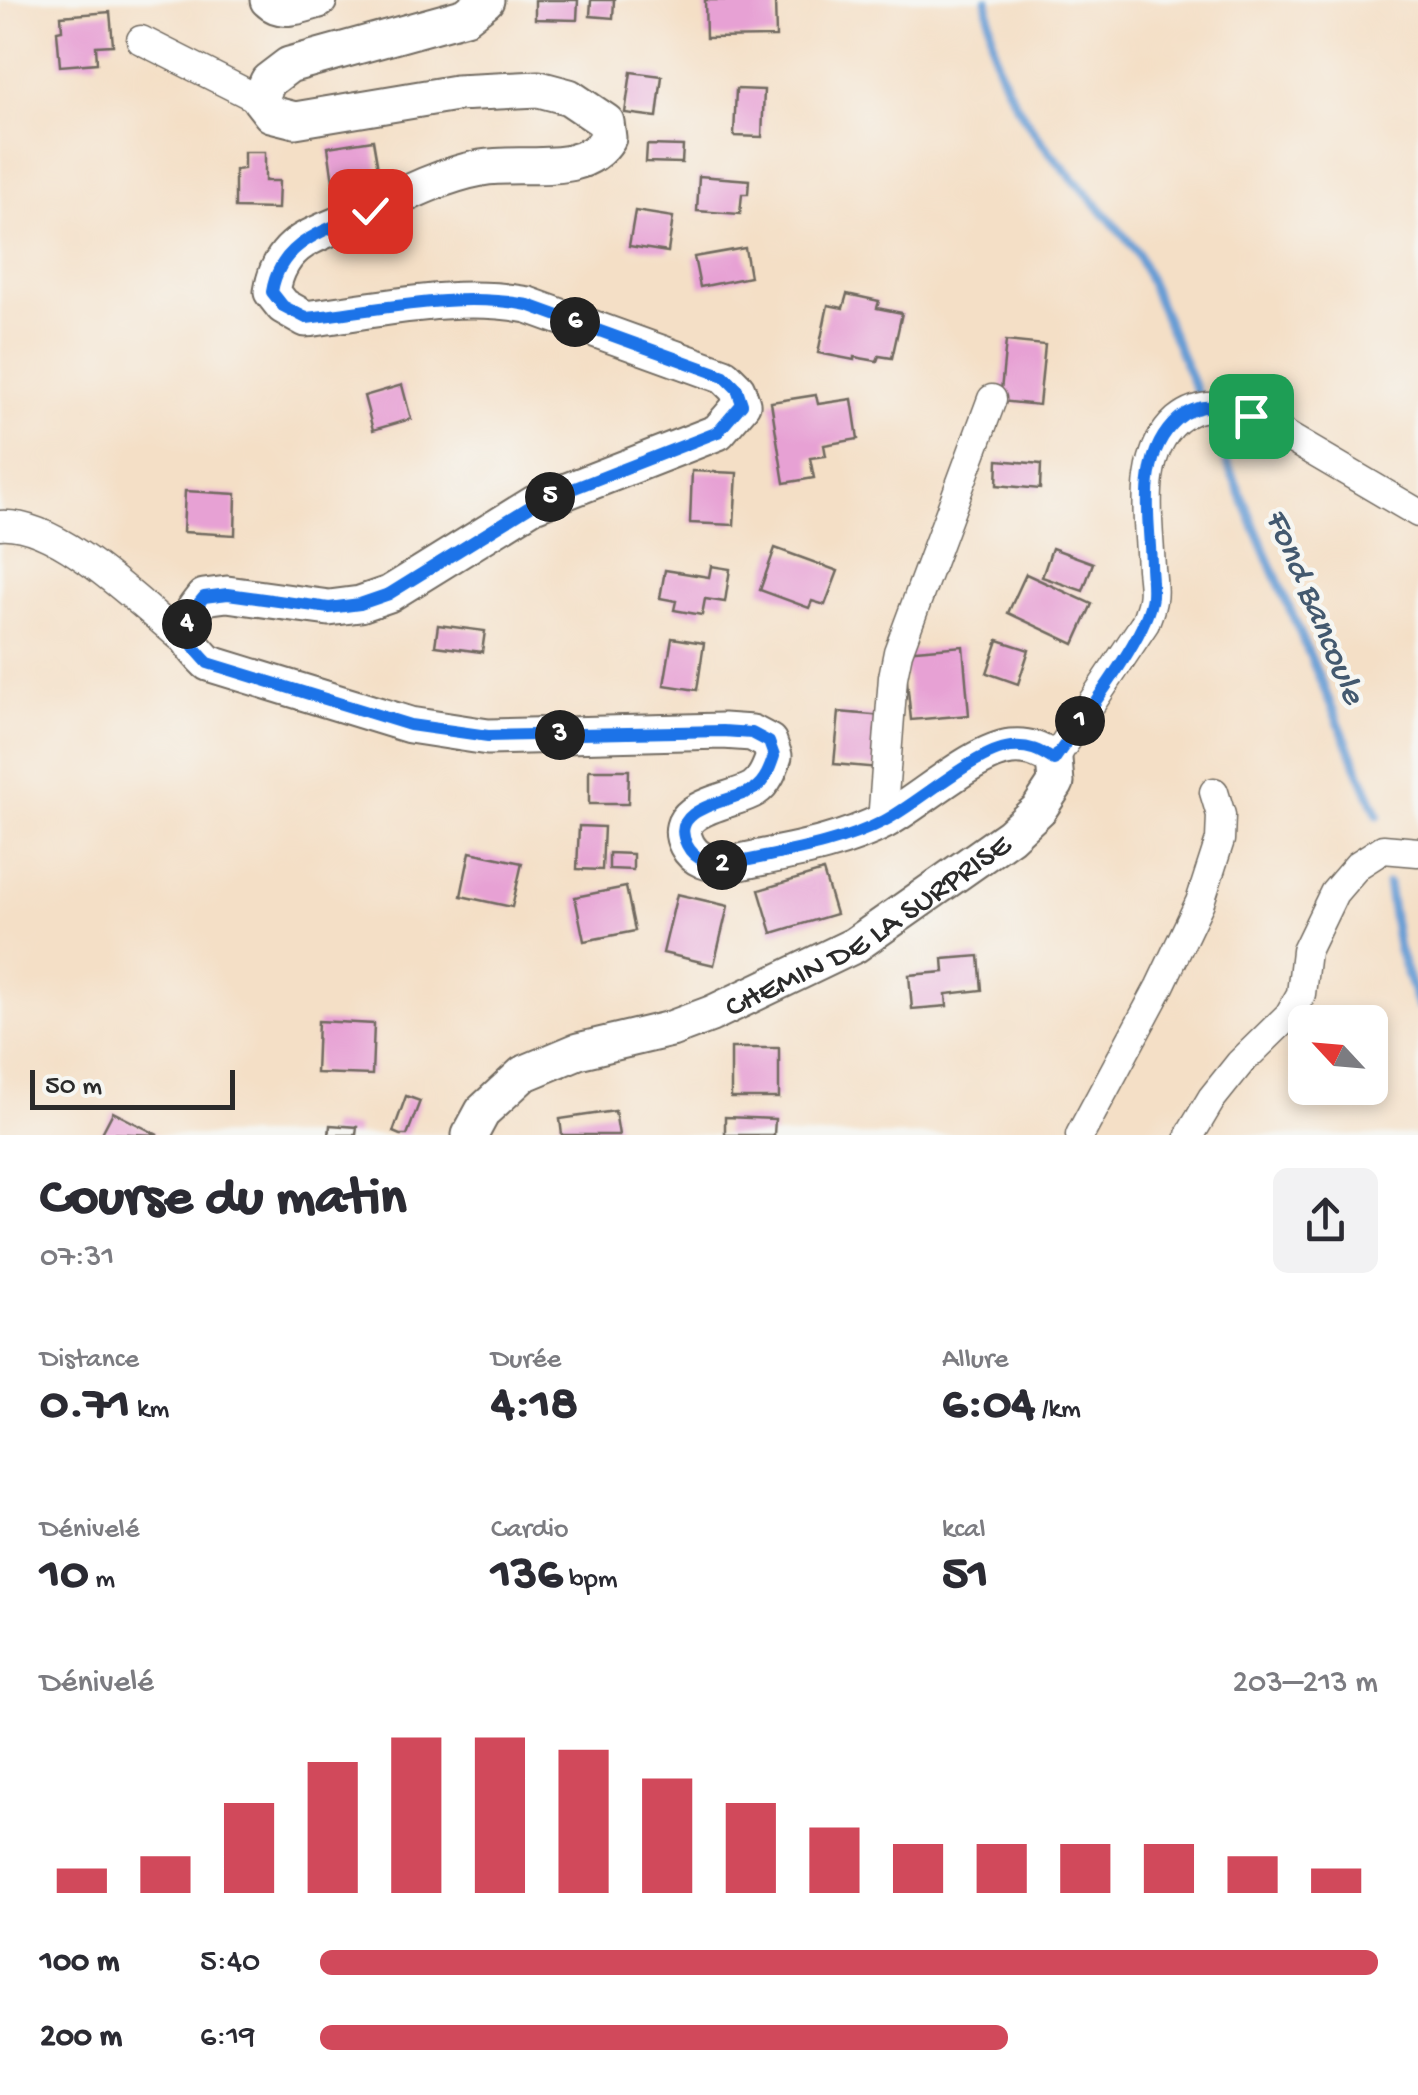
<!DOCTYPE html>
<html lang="fr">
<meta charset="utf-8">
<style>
:root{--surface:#fff;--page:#f2f2f3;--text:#2b2b33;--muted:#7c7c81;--accent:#d1495b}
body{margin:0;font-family:"Gochi Hand",sans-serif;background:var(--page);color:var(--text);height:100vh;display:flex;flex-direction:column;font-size:38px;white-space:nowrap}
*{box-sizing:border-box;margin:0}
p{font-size:32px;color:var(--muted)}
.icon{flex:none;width:55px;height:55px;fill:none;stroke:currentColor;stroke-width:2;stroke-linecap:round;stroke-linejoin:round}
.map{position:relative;height:1135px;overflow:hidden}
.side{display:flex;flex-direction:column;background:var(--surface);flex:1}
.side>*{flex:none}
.needle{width:65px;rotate:296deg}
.controls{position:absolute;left:1288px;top:1005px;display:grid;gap:20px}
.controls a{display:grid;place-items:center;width:100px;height:100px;border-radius:15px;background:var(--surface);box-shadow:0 5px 15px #0003;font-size:50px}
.scale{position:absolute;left:30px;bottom:25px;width:205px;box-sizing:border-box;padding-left:10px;border:5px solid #2b2b2b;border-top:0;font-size:28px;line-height:35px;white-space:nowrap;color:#2b2b2b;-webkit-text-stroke:8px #f6f6f2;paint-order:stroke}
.pin{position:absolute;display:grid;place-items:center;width:85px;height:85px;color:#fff;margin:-42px;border-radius:20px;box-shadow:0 5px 15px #0006}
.km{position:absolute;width:50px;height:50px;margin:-25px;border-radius:50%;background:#222;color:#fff;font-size:28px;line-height:50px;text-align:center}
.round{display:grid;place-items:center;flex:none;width:105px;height:105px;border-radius:15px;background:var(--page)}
.headline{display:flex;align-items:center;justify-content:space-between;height:170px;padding:0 40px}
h1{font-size:55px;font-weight:700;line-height:75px}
.figures{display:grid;grid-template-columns:repeat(3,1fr);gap:15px;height:170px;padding:10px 40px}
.figures div{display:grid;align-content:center}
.figures b{font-size:50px;font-weight:700}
.figures small{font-size:28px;font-weight:400}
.figures p{font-size:28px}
.chart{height:280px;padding:20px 40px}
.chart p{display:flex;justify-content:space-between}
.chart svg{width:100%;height:180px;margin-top:10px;stroke:var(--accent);stroke-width:6}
ul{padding:0 40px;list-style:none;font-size:32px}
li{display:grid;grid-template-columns:160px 120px 1fr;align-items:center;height:75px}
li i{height:25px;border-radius:12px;background:var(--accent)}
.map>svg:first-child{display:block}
</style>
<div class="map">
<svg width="1418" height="1135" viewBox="0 0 1418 1135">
<rect width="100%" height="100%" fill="#f6f6f2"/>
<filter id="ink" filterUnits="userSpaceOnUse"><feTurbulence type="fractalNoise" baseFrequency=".01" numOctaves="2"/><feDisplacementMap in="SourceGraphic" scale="20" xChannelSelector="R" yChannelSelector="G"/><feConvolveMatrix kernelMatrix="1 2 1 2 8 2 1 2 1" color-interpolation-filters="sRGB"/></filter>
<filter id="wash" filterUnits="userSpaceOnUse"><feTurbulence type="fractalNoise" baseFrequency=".0048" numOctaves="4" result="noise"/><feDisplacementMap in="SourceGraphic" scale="40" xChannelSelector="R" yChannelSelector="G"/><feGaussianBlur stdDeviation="2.25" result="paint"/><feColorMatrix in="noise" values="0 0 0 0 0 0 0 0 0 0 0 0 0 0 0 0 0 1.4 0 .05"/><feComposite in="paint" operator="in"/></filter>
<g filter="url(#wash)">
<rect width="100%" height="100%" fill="#f4dfc6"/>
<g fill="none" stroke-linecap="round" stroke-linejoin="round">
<g stroke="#689dd4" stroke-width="9">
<path d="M987,0C991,22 991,48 999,68C1026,141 1090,191 1137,252L1378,815"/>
<path d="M1388,884L1398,948L1418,1006"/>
</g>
</g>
<g id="blocks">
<g fill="#e7a1d4">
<path d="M535,0H578L577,20L535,19Z"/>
<path d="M591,0H614L613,18L590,16Z"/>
<path d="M705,0H775L776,37L706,38Z"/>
<path d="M110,12L113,45L96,46L97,63L60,66L57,31L62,30L61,16Z"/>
<path d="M631,72L662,76L657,117L625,113Z"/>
<path d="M736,89L764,90L762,137L734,136Z"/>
<path d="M373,140L379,175L333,182L328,147Z"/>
<path d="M647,145L683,146L682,163L646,162Z"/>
<path d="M244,152H265V181H279L278,209L235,208V170L244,169Z"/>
<path d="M699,176L749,180L748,194H742L740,214L697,211Z"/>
<path d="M635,211L673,217L668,252L629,246Z"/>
<path d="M745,248L750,277L700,287L694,257Z"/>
<path d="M847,294L879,301L877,308L902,313L892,358L879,356L877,361L854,357V360L818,353L828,305L843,308Z"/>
<path d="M1006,341L1045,345L1039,405L1000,401Z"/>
<path d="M402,385L411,419L373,430L364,396Z"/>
<path d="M816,395L818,404L852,399L858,439L824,445L826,456L810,458L814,478L784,483L771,402Z"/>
<path d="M998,460L1041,464L1040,489L997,485Z"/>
<path d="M692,471L737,473L734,525L690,523Z"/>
<path d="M185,491L236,494L235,535L183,532Z"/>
<path d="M775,548L838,571L825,605L812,601L809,608L760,590Z"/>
<path d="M1052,548L1093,563L1083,591L1042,577Z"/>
<path d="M711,566L730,569L725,602L705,599L702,615L674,610L676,601L660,598L665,570L709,577Z"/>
<path d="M1026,574L1092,604L1074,644L1008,613Z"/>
<path d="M438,625L485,631L482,652L435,646Z"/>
<path d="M672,638L704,643L697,690L664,685Z"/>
<path d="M998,640L1029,650L1018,684L987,673Z"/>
<path d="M963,646L969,715L911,720L904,651Z"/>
<path d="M839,712L883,716L879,768L834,764Z"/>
<path d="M589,770H629L628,804H589Z"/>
<path d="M579,826L604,827L602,870L577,869Z"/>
<path d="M470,852L522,863L512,907L461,896Z"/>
<path d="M609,853L633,854V870L609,869Z"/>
<path d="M823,871L836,914L772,933L759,890Z"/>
<path d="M626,887L635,931L584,941L575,897Z"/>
<path d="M677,894L728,906L714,965L663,953Z"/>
<path d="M979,956L982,990L946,994L947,1006L912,1009L909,975L944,972L943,959Z"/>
<path d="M318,1021L374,1024L372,1075L316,1073Z"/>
<rect x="731" y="1048" width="48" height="50"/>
<path d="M406,1096L420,1101L407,1135H400L393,1132Z"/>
<path d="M615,1111L619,1135H562L560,1119Z"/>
<path d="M113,1112L158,1135L102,1133Z"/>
<path d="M725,1117L775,1119L774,1135H725Z"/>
<path d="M330,1125L357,1127L356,1135H329Z"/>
</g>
</g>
</g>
<g filter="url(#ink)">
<use href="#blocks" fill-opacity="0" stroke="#716a61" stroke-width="2.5"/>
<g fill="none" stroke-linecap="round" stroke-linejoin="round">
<g stroke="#716a61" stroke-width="31">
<g id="minor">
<path d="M141,40L260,100"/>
<path d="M0,525C60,521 144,608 190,645"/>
<path d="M1054,759L1145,623C1147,616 1151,608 1152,600C1154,591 1152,579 1151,569C1149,520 1136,456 1177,420C1200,401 1226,405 1251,415L1418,513"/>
<path d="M882,822L893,677L898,652L992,399"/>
<path d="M1080,1135L1160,986L1200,902L1220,840L1221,815L1214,792"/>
<path d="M1190,1135L1212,1098L1240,1063L1289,1015L1301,994L1306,951L1334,893L1358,865L1383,849L1418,852"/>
</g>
</g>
<g stroke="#716a61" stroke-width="39">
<g id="major">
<path d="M268,0C282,14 302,5 319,0"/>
<path id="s1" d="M470,1135L483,1111L523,1074L578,1051L671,1029L711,1014L855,945L1010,836L1039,809L1056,783L1054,759C1040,751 1029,745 1011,747C975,751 918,803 884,821C836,846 779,853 726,865C710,863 695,861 687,845C667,806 734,802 754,789C765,782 770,768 774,756L769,742L752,733L723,731L488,737L410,725L208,663C181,636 180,626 204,597L227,594L329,608L360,604L389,594L534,504L718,432L742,404L737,389L724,376L528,305C456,291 379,310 306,319L283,306L272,292C275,271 284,253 303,241C320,231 341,224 359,216C398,198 438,176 481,168C523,160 583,179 608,138L606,122L569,97L539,89L456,93L295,120L271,114L260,100L268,81L289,65L466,16L486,0"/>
</g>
</g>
<use href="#minor" stroke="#fff" stroke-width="28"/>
<use href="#major" stroke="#fff" stroke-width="35"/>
</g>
</g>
<g fill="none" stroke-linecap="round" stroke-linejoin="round" filter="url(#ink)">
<g stroke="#fff" stroke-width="20">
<path id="route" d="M370,211C328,230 280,240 272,292L283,306L306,318C379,310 456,291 528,305L724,376L737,389L742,404L718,432L534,504L389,594L360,604L329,608L228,594L204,597C179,626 182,636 208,663L410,725L488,736L723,731L752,733L769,742L774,756C770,768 765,782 754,789C733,802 667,806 687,845C695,861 710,863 726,865C779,853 836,846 884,821C919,803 975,751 1011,747C1029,745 1040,751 1054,760C1080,721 1142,644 1151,602C1154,591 1151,576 1151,564C1149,515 1137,455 1178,419C1200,400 1227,406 1251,416"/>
</g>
<use href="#route" stroke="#1a73e8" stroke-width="12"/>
</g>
<g text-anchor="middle" stroke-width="9" stroke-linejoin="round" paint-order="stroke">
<g font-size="32" fill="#2b2b2b" stroke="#f6f6f2">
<text dy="11" stroke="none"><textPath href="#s1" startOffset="460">CHEMIN DE LA SURPRISE</textPath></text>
</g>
<g font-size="35" font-style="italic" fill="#43596f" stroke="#f6f6f2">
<text transform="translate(1318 605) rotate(67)" y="12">Fond Bancoule</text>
</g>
</g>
</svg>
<div class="controls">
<a><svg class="needle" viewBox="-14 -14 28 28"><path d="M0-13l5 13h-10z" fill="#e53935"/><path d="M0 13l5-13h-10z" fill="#7c7c81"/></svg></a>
</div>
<div class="scale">50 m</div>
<div class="pin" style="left:1251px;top:416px;background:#1e9e55"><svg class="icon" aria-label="arrive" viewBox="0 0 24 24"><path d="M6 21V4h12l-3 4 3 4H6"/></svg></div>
<div class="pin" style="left:370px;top:211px;background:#d93025"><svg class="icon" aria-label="check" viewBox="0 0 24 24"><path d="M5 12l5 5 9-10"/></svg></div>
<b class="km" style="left:1080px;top:721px">1</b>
<b class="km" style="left:722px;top:865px">2</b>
<b class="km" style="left:560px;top:735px">3</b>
<b class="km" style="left:187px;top:624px">4</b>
<b class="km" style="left:550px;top:497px">5</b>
<b class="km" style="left:575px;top:322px">6</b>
</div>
<section class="side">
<div class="headline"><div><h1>Course du matin</h1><p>07:31</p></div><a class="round"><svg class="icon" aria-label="share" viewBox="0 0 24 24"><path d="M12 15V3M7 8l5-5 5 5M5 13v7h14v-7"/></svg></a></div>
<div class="figures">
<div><p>Distance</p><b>0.71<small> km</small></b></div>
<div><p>Durée</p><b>4:18</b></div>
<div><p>Allure</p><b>6:04<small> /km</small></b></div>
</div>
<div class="figures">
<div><p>Dénivelé</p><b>10<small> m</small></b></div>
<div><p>Cardio</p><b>136<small> bpm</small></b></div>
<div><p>kcal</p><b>51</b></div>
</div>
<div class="chart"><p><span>Dénivelé</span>203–213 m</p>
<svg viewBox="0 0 160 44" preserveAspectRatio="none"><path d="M5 44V38M15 44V35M25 44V22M35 44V12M45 44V6M55 44V6M65 44V9M75 44V16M85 44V22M95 44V28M105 44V32M115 44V32M125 44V32M135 44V32M145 44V35M155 44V38"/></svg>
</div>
<ul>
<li><b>100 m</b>5:40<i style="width:100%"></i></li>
<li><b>200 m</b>6:19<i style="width:65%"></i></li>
</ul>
</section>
